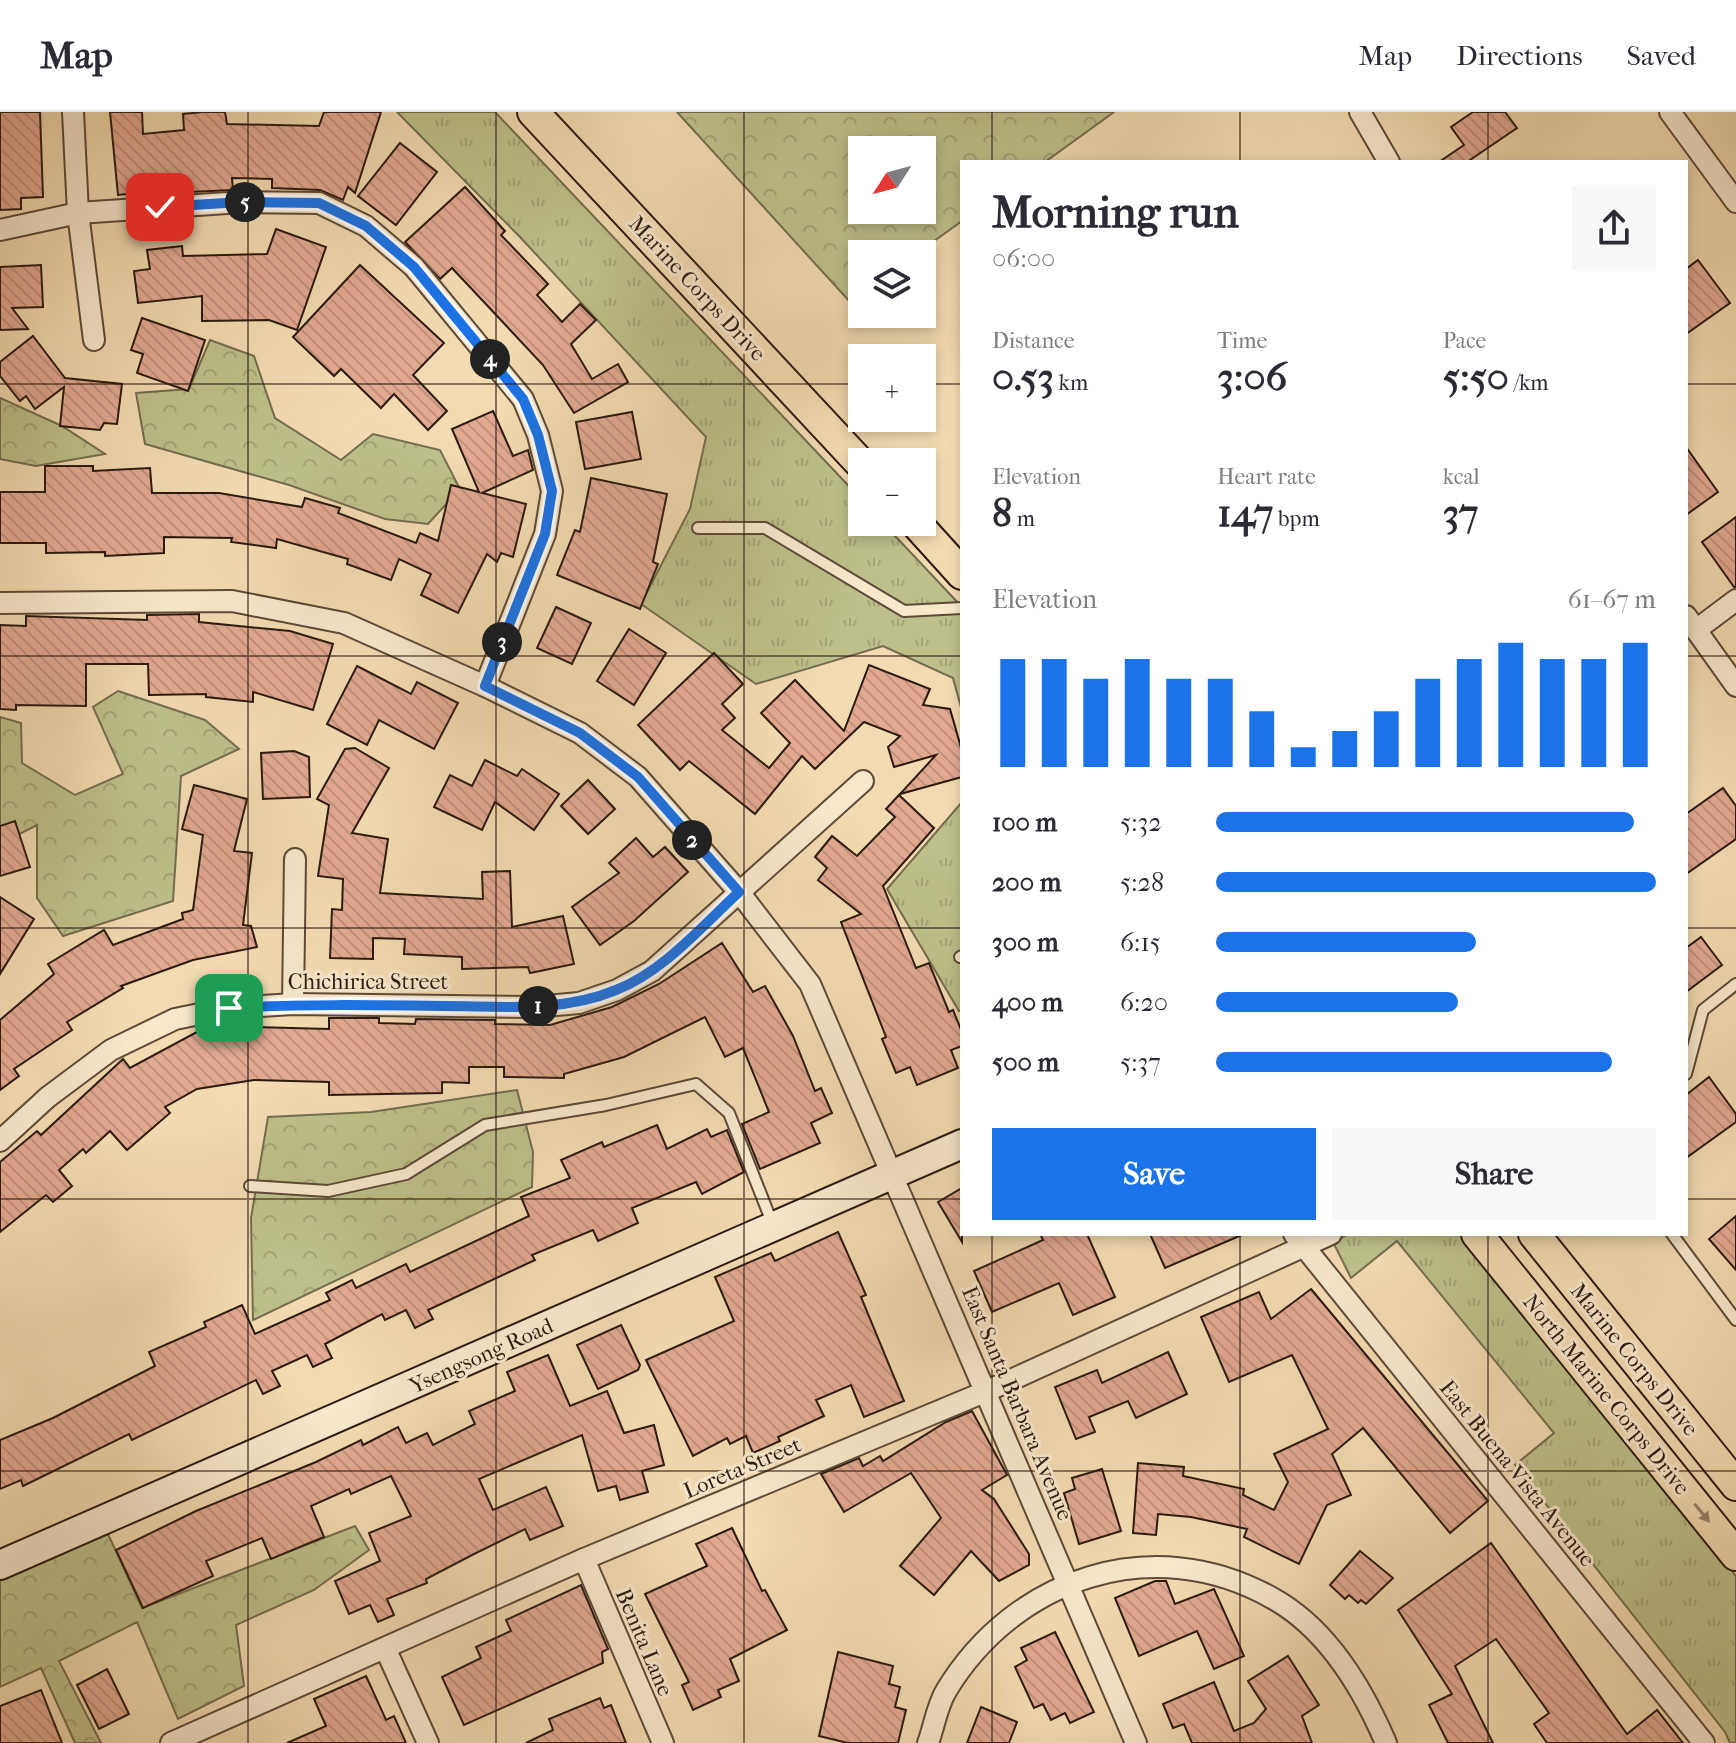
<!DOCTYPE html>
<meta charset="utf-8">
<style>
:root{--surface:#fff;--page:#f7f7f7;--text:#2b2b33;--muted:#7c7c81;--line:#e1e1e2;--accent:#1a73e8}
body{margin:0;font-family:"IM FELL French Canon",serif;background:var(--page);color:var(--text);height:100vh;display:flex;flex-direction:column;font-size:30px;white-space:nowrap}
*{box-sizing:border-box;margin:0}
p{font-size:26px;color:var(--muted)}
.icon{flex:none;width:44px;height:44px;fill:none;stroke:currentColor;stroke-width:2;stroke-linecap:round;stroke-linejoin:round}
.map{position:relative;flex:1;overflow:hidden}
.sheet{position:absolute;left:960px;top:48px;width:728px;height:1076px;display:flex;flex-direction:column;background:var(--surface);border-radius:0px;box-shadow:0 4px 12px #0003}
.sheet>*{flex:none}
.needle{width:52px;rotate:234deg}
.tools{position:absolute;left:848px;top:24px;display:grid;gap:16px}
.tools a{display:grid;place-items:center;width:88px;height:88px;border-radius:0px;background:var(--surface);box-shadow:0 4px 12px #0003;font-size:40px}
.pin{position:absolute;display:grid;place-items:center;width:68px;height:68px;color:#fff;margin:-34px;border-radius:16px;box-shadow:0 4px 12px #0006}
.km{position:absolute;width:40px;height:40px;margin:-20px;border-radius:50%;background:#222;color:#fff;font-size:22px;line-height:40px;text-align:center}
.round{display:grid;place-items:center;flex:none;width:84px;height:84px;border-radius:0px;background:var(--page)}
.headline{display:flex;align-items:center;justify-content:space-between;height:136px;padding:0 32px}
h1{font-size:44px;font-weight:800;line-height:60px}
.figures{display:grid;grid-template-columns:repeat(3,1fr);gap:12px;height:136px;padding:8px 32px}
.figures div{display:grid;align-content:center}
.figures b{font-size:40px;font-weight:800}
.figures small{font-size:22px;font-weight:400}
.figures p{font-size:22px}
.chart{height:224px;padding:16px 32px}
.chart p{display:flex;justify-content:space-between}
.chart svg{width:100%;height:144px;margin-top:8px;stroke:var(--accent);stroke-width:6}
.cta{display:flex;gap:16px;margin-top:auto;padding:16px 32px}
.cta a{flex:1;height:92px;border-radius:0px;background:var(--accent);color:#fff;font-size:32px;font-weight:800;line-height:92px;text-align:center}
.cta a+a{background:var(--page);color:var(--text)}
ul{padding:0 32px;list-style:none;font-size:26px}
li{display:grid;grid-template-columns:128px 96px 1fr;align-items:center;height:60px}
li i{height:20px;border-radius:10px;background:var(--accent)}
header{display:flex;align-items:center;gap:48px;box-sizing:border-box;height:112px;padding:0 40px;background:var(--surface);border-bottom:2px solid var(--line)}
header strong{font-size:38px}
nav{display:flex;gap:44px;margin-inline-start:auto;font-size:28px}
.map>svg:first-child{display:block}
</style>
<header>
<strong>Map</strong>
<nav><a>Map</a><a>Directions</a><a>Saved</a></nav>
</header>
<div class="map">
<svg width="1736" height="1631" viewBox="0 0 1736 1631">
<defs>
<pattern id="grass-tufts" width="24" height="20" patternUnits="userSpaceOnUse" patternTransform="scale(2)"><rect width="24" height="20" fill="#bdc08a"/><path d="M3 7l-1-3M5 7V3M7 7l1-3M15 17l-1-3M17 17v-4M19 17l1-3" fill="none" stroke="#a3a476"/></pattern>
<pattern id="forest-crowns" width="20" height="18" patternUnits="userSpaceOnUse" patternTransform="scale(2)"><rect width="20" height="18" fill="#bdc08a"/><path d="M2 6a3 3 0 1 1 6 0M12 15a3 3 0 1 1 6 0" fill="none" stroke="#a3a476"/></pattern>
<pattern id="building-back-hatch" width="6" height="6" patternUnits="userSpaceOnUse" patternTransform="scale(2)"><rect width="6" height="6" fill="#e2a991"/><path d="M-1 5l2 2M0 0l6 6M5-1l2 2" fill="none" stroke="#c2917c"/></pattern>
</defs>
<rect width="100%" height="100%" fill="#f3dbb1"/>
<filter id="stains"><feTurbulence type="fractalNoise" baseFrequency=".0025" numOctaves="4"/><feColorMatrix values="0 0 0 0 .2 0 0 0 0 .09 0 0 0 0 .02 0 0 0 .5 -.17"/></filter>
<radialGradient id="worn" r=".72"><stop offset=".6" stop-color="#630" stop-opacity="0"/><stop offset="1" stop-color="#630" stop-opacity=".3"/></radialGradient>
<g fill="url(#grass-tufts)" stroke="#746d4d" stroke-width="2">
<path d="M397,0H495L862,388V410H882L962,495V599L953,566L883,534L756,572L641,492L690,397L706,325L520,125Z"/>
<path d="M962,690V897L959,899L887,777Z"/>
<path d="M1348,1122H1460L1736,1464V1631H1730L1725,1620L1515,1353L1554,1321L1397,1129L1351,1166L1333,1130Z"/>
</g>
<g fill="url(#forest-crowns)" stroke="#746d4d" stroke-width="2" fill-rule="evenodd">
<path d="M677,0H1114L1045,50H962V109L916,142H862V181L850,190ZM862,38H922V98H862Z"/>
<path d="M210,228L254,244L275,306L341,348L373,322L440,338L460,377L428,412L385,407L289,373L145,332L136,281L189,277Z"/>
<path d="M0,286L62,314L105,342L36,354L0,347Z"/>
<path d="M118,579L205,608L239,637L181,664L173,789L63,824L37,786V713L0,732V605L21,611L22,651L75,683L123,662L93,595Z"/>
<path d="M517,978L533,1040L532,1075L253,1208L251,1106L268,1005L371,1000Z"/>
<path d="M355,1414L369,1438L314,1478L236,1513L244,1574L178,1607L137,1510L59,1549L101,1631H75L41,1556L0,1575V1468L108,1422L142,1496Z"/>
</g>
<g fill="url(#building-back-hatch)" stroke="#2b1a10" stroke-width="2">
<path d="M0,0H40L43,85L21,86V97L0,98Z"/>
<path d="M110,0H142L143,22L184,18L183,2L203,0H225L227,12L319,14L324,0H381L355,81L348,75L343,88L320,78L272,76V67L232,66L233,78L190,80V76L118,83Z"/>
<path d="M1473,0H1505L1517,16L1467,50H1439L1464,33L1451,15Z"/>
<path d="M400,31L437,60L396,113L358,84Z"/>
<path d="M465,75L505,119L501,123L548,172L537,183L562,210L580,192L596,208L571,232L592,267L618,252L628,270L574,301L543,253L452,156L440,167L405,130Z"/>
<path d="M276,117L326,135L297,218L269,208L202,209V184L138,191L134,159L150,157L147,138L182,134L183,144L267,142Z"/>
<path d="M1698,148L1730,191L1686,222V157Z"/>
<path d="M41,153L43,195L12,196L28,217L0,218V155Z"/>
<path d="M360,153L444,231L413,263L447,299L428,318L394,282L381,296L341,257L334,264L293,225Z"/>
<path d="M142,206L205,228L188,279L137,261L143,242L131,238Z"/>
<path d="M33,224L65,266L122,272L117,312L104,311L100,318L60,314L64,275L35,297L26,284L20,289L0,264V250Z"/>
<path d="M493,299L513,344L528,338L533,358L482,381L526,392L513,445L501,441L497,450L487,442L458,501L421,483L431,462L399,447L391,468L347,452L348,447L277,427L276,436L231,430L232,426L164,425V441L105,444V440L46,441V431H0V380H45V354H93V359L150,356L152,381H219L302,395L305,386L340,396L338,401L416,431L420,421L438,429L451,373L479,380L452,317Z"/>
<path d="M632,300L641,347L585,357L576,310Z"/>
<path d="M1686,335L1718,380L1686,403Z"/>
<path d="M591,366L667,382L653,450L658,452L640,497L557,463L575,418L580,420Z"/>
<path d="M1736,405V475H1734L1702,430Z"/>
<path d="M556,495L591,511L572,552L537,536Z"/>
<path d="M199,502V510L290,519L333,532L313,598L253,580V590L206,585V582L149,583L148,552H86V594L16,593V598L0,597V513L26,514V504L147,508V503Z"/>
<path d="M629,517L666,541L634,593L597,569Z"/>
<path d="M714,541L743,572L722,592L735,606L722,618L769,656L790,631L761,601L795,568L844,619L869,553L930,577L923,593L950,597L962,639V665L900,682L936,643L894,655L888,635L900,624L864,610L815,657L802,644L755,702L689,649L680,658L638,613Z"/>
<path d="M357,554L411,582L417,570L458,591L434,637L379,608L367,633L327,612Z"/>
<path d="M355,636L389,656L352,721L388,727L380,781L483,787L482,760L510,759L512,815L563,804L574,852L530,861L528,855L462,857V845L404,842L405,827L373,826V847L330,846L332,797L342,798L343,767L318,764L329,693L317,687L345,637Z"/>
<path d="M294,639L309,645L310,685L263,687L261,641Z"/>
<path d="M485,648L517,664L522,657L559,682L534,718L495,690L482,718L434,695L450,663L472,674Z"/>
<path d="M588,668L615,697L588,722L561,694Z"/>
<path d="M194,673L247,687L234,739L252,741L243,813L251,814L257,835L193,848L121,874L123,876L67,910L72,918L14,957L19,964L0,978V908L54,862L48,852L104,818L113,833L183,807L182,801L193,798L203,723L182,717Z"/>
<path d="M1723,676L1736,694V727L1686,762V702Z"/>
<path d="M899,683L934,716L883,774L916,856L929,851L949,900L953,898L962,920V934L951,938L958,956L917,973L910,955L896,961L882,927L886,925L841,810L861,802L818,768L827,756L815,745L832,724L857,744L895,705L886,697Z"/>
<path d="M15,709L30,755L0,764V714Z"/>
<path d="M636,726L653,745L665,735L688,760L634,809L600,833L572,795L619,761L609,751Z"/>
<path d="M0,785L34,807L0,862Z"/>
<path d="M1701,825L1722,853L1686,880V836Z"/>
<path d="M722,831L753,880L765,874L793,924L815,979L821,976L832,1001L811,1011L820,1031L760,1057L742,1012L769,1000L743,936L725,945L705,905L624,945L564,962V966L504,965V955H469V971L442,970V981L329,983V970L254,968L197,977L165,995L170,1001L127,1038L110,1019L86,1041L83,1037L59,1058L72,1074L53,1090L46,1083L0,1120V1050L37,1019L41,1023L123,947L130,956L208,914L242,908H251L252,915L329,917V906H379V911L415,912L416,907L495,908V912L550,913L612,895L659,872Z"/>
<path d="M1709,965L1736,1002V1010L1686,1046V983Z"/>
<path d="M657,1013L667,1037L707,1017L711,1025L727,1018L744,1060L702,1082L696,1070L632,1096L638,1111L598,1129L593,1118L532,1143L535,1148L428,1198L433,1207L415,1216L406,1198L385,1208L382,1202L325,1232L332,1246L313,1255L307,1243L272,1259L280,1274L263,1282L256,1268L132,1328L129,1322L23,1374L21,1368L0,1377V1328L53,1306L155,1254L149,1240L206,1215L204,1210L242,1193L255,1222L330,1188L326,1181L352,1168L356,1176L406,1152L410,1160L529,1104L521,1085L570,1066L561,1048L602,1030L604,1035Z"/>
<path d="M962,1076V1130L938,1090Z"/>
<path d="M1736,1104V1158L1709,1127Z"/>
<path d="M838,1120L866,1183L861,1185L904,1289L864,1305L851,1273L816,1288L824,1304L778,1325L780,1329L753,1341L746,1324L730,1332L727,1326L693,1344L646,1248L734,1209L715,1165L771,1141L775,1149Z"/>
<path d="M1040,1122H1087L1115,1185L1073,1203L1059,1171L992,1200L974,1159L1043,1128Z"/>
<path d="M1150,1122H1244L1165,1156Z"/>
<path d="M1311,1177L1488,1389L1450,1421L1363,1316L1332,1342L1351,1383L1327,1393L1299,1452L1244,1425L1247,1417L1191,1405L1158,1402L1156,1423L1133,1421L1138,1351L1184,1355L1183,1364L1244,1377L1243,1383L1274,1398L1288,1370L1274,1342L1328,1317L1292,1243L1229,1270L1201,1205L1259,1180L1271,1207Z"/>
<path d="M621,1213L640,1253L638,1258L598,1277L577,1233Z"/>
<path d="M1168,1240L1187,1282L1136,1306L1128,1289L1089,1305L1095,1320L1076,1327L1055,1275L1097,1258L1102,1271Z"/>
<path d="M548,1243L570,1294L607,1279L624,1321L654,1313L664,1353L642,1359L648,1380L620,1388L616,1374L598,1379L582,1323L479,1367L493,1398L546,1375L563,1414L530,1428L525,1417L474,1442L426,1467L427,1471L387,1487L394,1503L378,1510L370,1493L349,1502L335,1469L380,1449L369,1421L411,1404L391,1364L351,1382L349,1377L311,1394L324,1425L271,1447L262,1426L206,1449L213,1464L143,1496L116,1438L196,1399L316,1350L361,1328L363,1333L398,1315L406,1331L427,1321L433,1333L475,1312L469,1299L515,1279L507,1260Z"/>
<path d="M972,1299L1007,1363L982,1378L994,1387L1029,1442V1453L999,1469L971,1439L934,1483L900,1454L941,1406L911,1361L844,1400L821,1362L859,1346L863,1354L880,1344L883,1349L946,1310Z"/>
<path d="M1102,1357L1121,1419L1079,1432L1064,1381L1075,1377L1072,1366Z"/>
<path d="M732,1416L762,1479L765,1478L787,1518L730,1547L739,1569L718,1578L721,1585L693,1598L682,1573L689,1570L645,1482L707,1454L696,1432Z"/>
<path d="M1491,1431L1627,1622L1657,1598L1683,1631H1547L1534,1612L1549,1601L1496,1527L1455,1554L1493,1631H1448L1429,1593L1452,1582L1398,1498Z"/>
<path d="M1360,1439L1393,1466L1366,1492L1361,1488L1358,1491L1349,1483L1345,1487L1330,1473Z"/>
<path d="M1155,1469H1166L1175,1492L1214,1477L1244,1544L1214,1557L1197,1519L1139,1544L1115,1486Z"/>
<path d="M581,1473L608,1537L602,1540L603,1551L464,1613L442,1565L481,1546L476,1535L511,1519L506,1508Z"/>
<path d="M1055,1520L1094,1600L1070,1611L1065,1601L1051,1608L1043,1592L1034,1596L1015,1555L1027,1548L1021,1536Z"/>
<path d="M838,1540L893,1554L889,1572L900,1575L895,1595L906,1598L898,1631H848L819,1624Z"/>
<path d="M1288,1544L1319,1593L1302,1604L1312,1631H1192L1184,1612L1173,1616L1163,1592L1214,1570L1234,1619L1254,1611L1266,1597L1248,1569Z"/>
<path d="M107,1557L129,1602L99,1617L77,1573Z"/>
<path d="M366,1564L386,1608L394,1604L406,1631H287L326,1614L314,1587Z"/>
<path d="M41,1578L62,1631H0V1594Z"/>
<path d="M600,1586L604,1596L611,1593L626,1631H526L553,1618L549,1607Z"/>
<path d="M981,1595L1017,1610L1009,1631H967Z"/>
</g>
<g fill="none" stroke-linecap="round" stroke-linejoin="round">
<g stroke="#5d4a38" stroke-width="14">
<g id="service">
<path d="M698,416H765L904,499L962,496"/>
<path d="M960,845L962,844"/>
<path d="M1686,962L1703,898L1736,872"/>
<path d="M250,1074L328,1079L406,1062L485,1013L606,993L696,972L729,1001L773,1113"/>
<path d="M1672,1122L1736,1208"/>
</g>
</g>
<g stroke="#5d4a38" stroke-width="24">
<g id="minor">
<path d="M73,0L78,101L94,228"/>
<path d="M1360,0L1389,50"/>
<path d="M1670,0L1736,90"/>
<path d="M0,118L78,101L242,90L319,91L366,114L414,155L523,287L538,323L552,379L545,422L485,574"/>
<path d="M0,491L232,489L344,511L485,574L580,621L638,665L739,780L810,872L1136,1631"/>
<path d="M1686,504L1736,574"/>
<path d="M1696,518L1736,488"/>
<path d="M293,892L295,747"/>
<path d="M0,1029L48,985L111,938L175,907L229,896L293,892L535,895L579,891L617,878L652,859L863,669"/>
<path d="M1294,1122L1704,1631"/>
<path d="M584,1447L663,1631"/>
<path d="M386,1538L428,1631"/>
<path d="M171,1631L584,1447L987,1279L1331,1122"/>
<path d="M928,1631C934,1615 937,1594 946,1579C1014,1466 1153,1419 1272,1486C1327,1516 1362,1575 1386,1631"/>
</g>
</g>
<g stroke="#2b1a10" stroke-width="32">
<path id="secondary" d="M0,1453L962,1032"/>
</g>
<g stroke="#2b1a10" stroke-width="34">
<g id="primary">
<path d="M533,0L862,353"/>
<path d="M915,410L962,462"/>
<path d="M1477,1122L1736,1443"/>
<path d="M1534,1122L1736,1373"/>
</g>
</g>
<use href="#service" stroke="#f7e8cc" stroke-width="10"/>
<use href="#minor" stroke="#f7e8cc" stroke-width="20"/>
<use href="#secondary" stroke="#f7e8cc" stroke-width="28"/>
<use href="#primary" stroke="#f3dbb1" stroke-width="30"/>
</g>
<defs><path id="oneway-solid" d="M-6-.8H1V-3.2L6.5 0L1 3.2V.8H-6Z" transform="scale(2)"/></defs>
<use fill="#998469" href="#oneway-solid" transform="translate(1702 1401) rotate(51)"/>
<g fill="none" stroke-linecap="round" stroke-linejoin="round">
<g stroke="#fff" stroke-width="16">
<path id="route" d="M160,95L242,90L319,91L366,114L414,155L523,287L538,323L552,379L545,422L485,574L580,621L638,665L739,780C701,815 664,859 616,878C561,901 500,894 442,894C371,893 300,892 229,896"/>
</g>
<use href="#route" stroke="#1a73e8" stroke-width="10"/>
</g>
<path fill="none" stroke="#2b1a10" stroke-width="2" stroke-opacity="0.55" d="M248,0V1631M496,0V1631M744,0V1631M992,0V50M1240,0V50M1488,0V50M0,272H862M922,272H962M1686,272H1736M0,544H962M1686,544H1736M0,816H962M1686,816H1736M0,1087H962M1686,1087H1736M992,1122V1631M1240,1122V1631M1488,1122V1631M0,1359H1736"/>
<g text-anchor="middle" stroke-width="6" stroke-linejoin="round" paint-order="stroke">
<g font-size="22" fill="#2b1a10" stroke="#f7e8cc">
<text transform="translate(698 176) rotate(47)" y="8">Marine Corps Drive</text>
<text x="368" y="877">Chichirica Street</text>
<text transform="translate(481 1243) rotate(-24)" y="8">Ysengsong Road</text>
<text transform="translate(1635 1247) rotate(51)" y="8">Marine Corps Drive</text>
<text transform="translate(1607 1282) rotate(51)" y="8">North Marine Corps Drive</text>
<text transform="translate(1018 1291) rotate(67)" y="8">East Santa Barbara Avenue</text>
<text transform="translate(742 1355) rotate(-23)" y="8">Loreta Street</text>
<text transform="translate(1518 1361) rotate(51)" y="8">East Buena Vista Avenue</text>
<text transform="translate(645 1530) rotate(67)" y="8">Benita Lane</text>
</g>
</g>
<rect width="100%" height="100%" filter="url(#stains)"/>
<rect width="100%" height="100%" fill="url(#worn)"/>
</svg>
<div class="tools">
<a><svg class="needle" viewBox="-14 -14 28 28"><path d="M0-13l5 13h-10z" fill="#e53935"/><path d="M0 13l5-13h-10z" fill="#7c7c81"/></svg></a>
<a><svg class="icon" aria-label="layers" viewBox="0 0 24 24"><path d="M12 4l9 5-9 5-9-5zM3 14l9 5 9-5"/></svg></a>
<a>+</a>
<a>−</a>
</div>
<div class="pin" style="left:229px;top:896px;background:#1e9e55"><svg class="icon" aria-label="arrive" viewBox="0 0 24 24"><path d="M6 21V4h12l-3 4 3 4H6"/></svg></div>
<div class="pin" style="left:160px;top:95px;background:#d93025"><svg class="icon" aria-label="check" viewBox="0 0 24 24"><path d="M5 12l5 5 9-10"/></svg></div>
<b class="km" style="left:538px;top:894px">1</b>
<b class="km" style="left:692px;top:728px">2</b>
<b class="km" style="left:502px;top:530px">3</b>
<b class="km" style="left:490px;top:247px">4</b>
<b class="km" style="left:245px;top:90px">5</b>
<section class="sheet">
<div class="headline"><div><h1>Morning run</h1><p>06:00</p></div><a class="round"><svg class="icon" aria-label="share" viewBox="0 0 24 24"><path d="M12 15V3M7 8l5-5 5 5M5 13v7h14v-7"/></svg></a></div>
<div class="figures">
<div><p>Distance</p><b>0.53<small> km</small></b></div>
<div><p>Time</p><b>3:06</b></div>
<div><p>Pace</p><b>5:50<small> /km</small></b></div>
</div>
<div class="figures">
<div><p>Elevation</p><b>8<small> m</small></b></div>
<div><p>Heart rate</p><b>147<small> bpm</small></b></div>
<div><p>kcal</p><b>37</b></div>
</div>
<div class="chart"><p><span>Elevation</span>61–67 m</p>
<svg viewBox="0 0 160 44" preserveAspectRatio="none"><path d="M5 44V11M15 44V11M25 44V17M35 44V11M45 44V17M55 44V17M65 44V27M75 44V38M85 44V33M95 44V27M105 44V17M115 44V11M125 44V6M135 44V11M145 44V11M155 44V6"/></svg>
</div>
<ul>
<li><b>100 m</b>5:32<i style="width:95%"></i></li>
<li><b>200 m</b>5:28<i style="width:100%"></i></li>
<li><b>300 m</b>6:15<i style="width:59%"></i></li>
<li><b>400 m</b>6:20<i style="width:55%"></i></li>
<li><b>500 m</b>5:37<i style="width:90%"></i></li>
</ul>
<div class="cta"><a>Save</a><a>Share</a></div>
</section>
</div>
